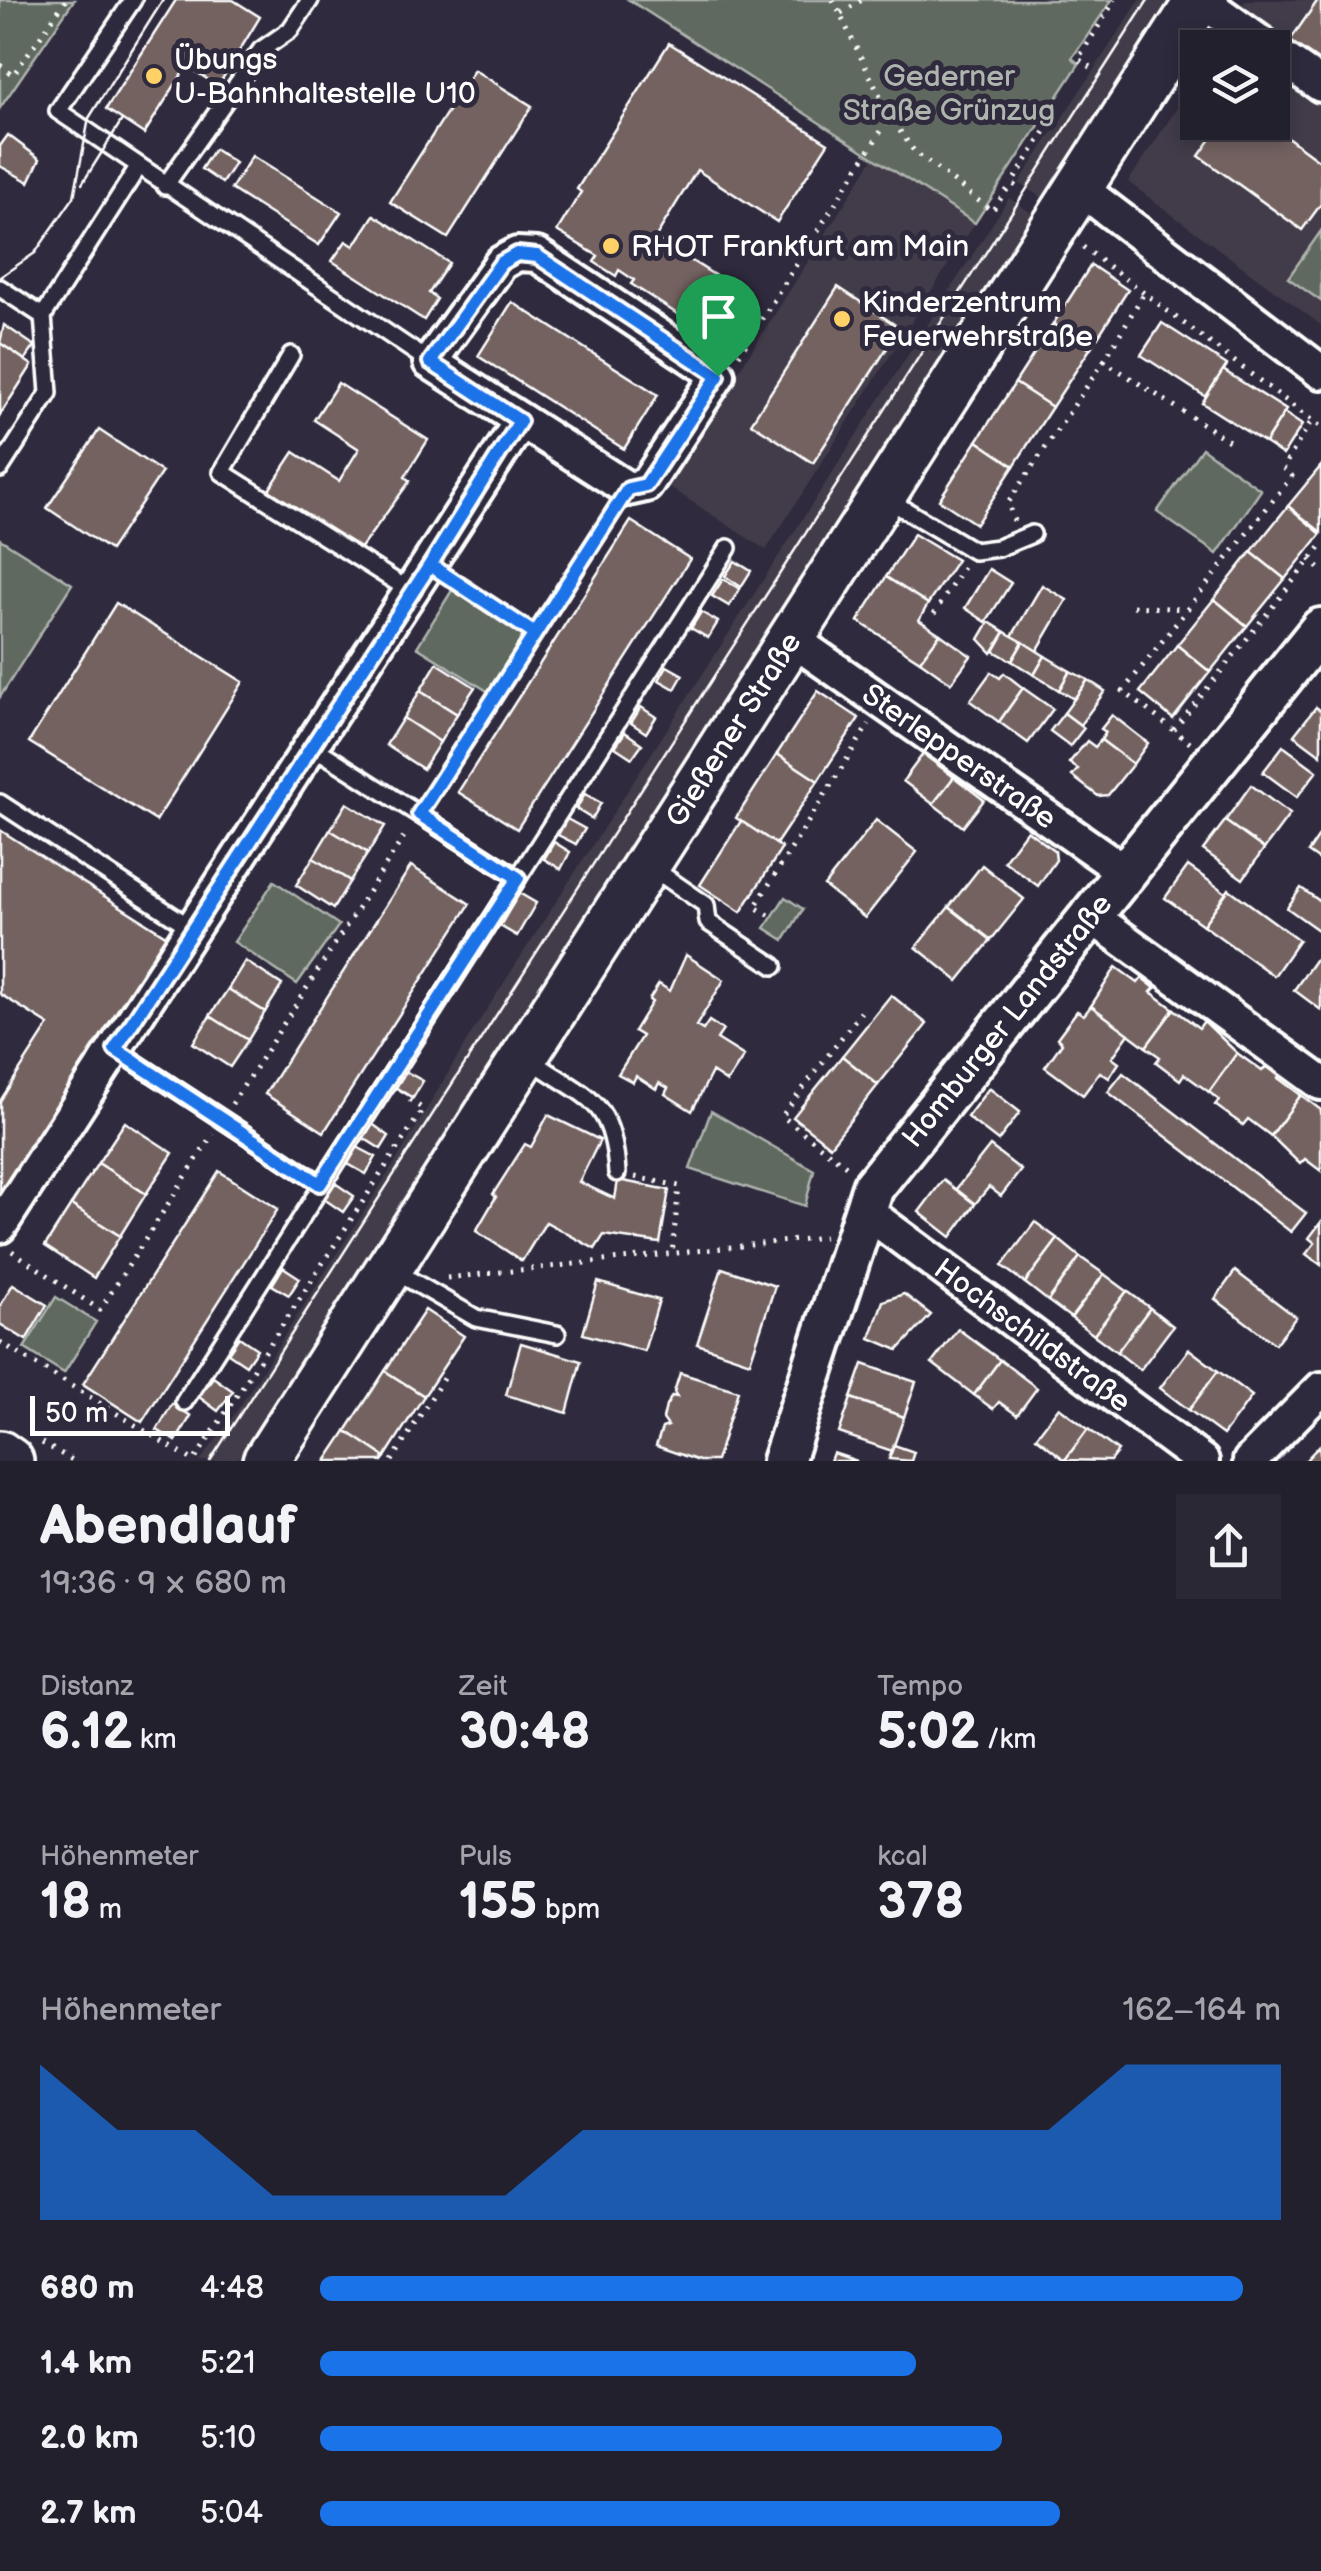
<!DOCTYPE html>
<html lang="de">
<meta charset="utf-8">
<style>
:root{--surface:#23202e;--page:#2b2836;--text:#f1f3f6;--muted:#a3a3aa;--line:#403e4a;--accent:#1a73e8}
body{margin:0;font-family:"Balsamiq Sans",sans-serif;background:var(--page);color:var(--text);height:100vh;display:flex;flex-direction:column;font-size:38px;white-space:nowrap}
*{box-sizing:border-box;margin:0}
p{font-size:32px;color:var(--muted)}
.icon{flex:none;width:55px;height:55px;fill:none;stroke:currentColor;stroke-width:2;stroke-linecap:round;stroke-linejoin:round}
.map{position:relative;height:1461px;overflow:hidden}
.sheet{display:flex;flex-direction:column;background:var(--surface);flex:1}
.sheet>*{flex:none}
.fabs{position:absolute;left:1180px;top:30px;display:grid;gap:20px}
.fabs a{display:grid;place-items:center;width:110px;height:110px;border-radius:0px;background:var(--surface);box-shadow:0 5px 15px #0003,0 0 0 2px var(--line);font-size:50px}
.scale{position:absolute;left:30px;bottom:25px;width:200px;box-sizing:border-box;padding-left:10px;border:5px solid #fff;border-top:0;font-size:28px;line-height:35px;white-space:nowrap;color:#fff;-webkit-text-stroke:8px #2f2a3d;paint-order:stroke}
.pin{position:absolute;display:grid;place-items:center;width:85px;height:85px;color:#fff;margin:-102px -42px;border-radius:50% 50% 50% 0;rotate:-45deg;box-shadow:0 0 10px #0007}
.pin .icon{rotate:45deg}
.round{display:grid;place-items:center;flex:none;width:105px;height:105px;border-radius:0px;background:var(--page)}
.head{display:flex;align-items:center;justify-content:space-between;height:170px;padding:0 40px}
h1{font-size:55px;font-weight:600;line-height:75px}
.metrics{display:grid;grid-template-columns:repeat(3,1fr);gap:15px;height:170px;padding:10px 40px}
.metrics div{display:grid;align-content:center}
.metrics b{font-size:50px;font-weight:600}
.metrics small{font-size:28px;font-weight:400}
.metrics p{font-size:28px}
.chart{height:280px;padding:20px 40px}
.chart p{display:flex;justify-content:space-between}
.chart svg{width:100%;height:180px;margin-top:10px;fill:var(--accent);opacity:.7}
ul{padding:0 40px;list-style:none;font-size:32px}
li{display:grid;grid-template-columns:160px 120px 1fr;align-items:center;height:75px}
li i{height:25px;border-radius:12px;background:var(--accent)}
.map>svg:first-child{display:block}
</style>
<div class="map">
<svg width="1321" height="1461" viewBox="0 0 1321 1461">
<rect width="100%" height="100%" fill="#2f2a3d"/>
<filter id="ink" filterUnits="userSpaceOnUse"><feTurbulence type="fractalNoise" baseFrequency=".01" numOctaves="2"/><feDisplacementMap in="SourceGraphic" scale="20" xChannelSelector="R" yChannelSelector="G"/><feConvolveMatrix kernelMatrix="1 2 1 2 8 2 1 2 1" color-interpolation-filters="sRGB"/></filter>
<g filter="url(#ink)">
<g fill="#433b48">
<path d="M1140,0H1168L1042,198L1019,183Z"/>
<path d="M1246,0H1321V65L1240,8Z"/>
<path d="M1273,69L1321,104V325L1128,182L1197,78L1198,122H1272Z"/>
<path d="M874,157L975,223L766,550L657,479L687,453Z"/>
<path d="M1009,198L1033,214L256,1432L237,1461H200L230,1421L396,1161L471,1034Z"/>
</g>
<g fill="#5e695e" stroke="#aeb4ae" stroke-width="2.5">
<path d="M0,0H74L0,108Z"/>
<path d="M629,0H1112L1072,58L1079,64L975,223Z"/>
<path d="M1321,231V301L1288,278Z"/>
<path d="M1202,448L1261,490L1217,554L1157,512Z"/>
<path d="M0,539L72,584L0,697Z"/>
<path d="M454,587L526,633L489,692L417,647Z"/>
<path d="M274,881L339,925L297,984L234,942Z"/>
<path d="M785,897L803,909L784,940L765,928Z"/>
<path d="M711,1111L814,1170L805,1206L690,1169Z"/>
<path d="M56,1297L96,1322L64,1373L24,1348Z"/>
</g>
<g fill="#736260" stroke="#fff" stroke-width="2.5">
<path d="M176,0H233L260,17L218,86L187,66L144,134L106,109Z"/>
<path d="M1318,0H1321V64L1289,42Z"/>
<path d="M669,43L828,143L777,222L697,170L655,238L735,288L708,334L631,284L634,280L619,270L616,276L594,262L598,256L557,231L581,192L577,189Z"/>
<path d="M474,70L532,106L448,238L390,202Z"/>
<path d="M1223,122H1267L1321,162V204L1302,230L1199,156Z"/>
<path d="M8,135L40,159L29,182L0,166V146Z"/>
<path d="M214,149L235,163L222,183L201,169Z"/>
<path d="M252,156L341,212L319,245L231,189Z"/>
<path d="M374,215L449,263L429,293L437,299L424,320L332,261L346,241L354,246Z"/>
<path d="M1091,265L1128,290L1090,349L1053,324Z"/>
<path d="M838,287L900,328L813,463L751,423Z"/>
<path d="M512,302L658,395L624,449L478,356Z"/>
<path d="M1162,323L1227,365L1206,397L1141,355Z"/>
<path d="M1053,324L1090,349L1052,407L1015,383Z"/>
<path d="M4,325L35,346L25,360L0,343Z"/>
<path d="M0,343L32,365L0,415Z"/>
<path d="M1223,370L1286,410L1265,443L1202,403Z"/>
<path d="M338,383L428,440L405,477L410,481L360,549L269,490L294,452L339,481L359,449L314,420Z"/>
<path d="M1015,383L1052,407L1014,466L977,441Z"/>
<path d="M1284,413L1302,425L1283,455L1265,443Z"/>
<path d="M99,430L162,472L110,550L47,508Z"/>
<path d="M977,441L1014,466L976,524L939,500Z"/>
<path d="M1321,466V532L1288,506Z"/>
<path d="M1288,506L1321,534L1285,579L1251,552Z"/>
<path d="M631,521L690,559L517,829L458,792Z"/>
<path d="M914,534L957,560L928,604L886,577Z"/>
<path d="M1251,552L1285,579L1247,626L1214,599Z"/>
<path d="M735,561L751,571L741,587L725,576Z"/>
<path d="M989,569L1011,583L986,622L965,608Z"/>
<path d="M886,577L928,604L919,620L940,634L920,661L858,621Z"/>
<path d="M723,579L740,589L729,606L712,596Z"/>
<path d="M1042,585L1067,600L1037,651L1012,636Z"/>
<path d="M1214,599L1247,626L1210,672L1177,645Z"/>
<path d="M116,603L243,682L156,821L29,742Z"/>
<path d="M701,612L718,622L708,638L691,628Z"/>
<path d="M989,622L1005,632L992,653L979,639Z"/>
<path d="M1005,632L1023,642L1012,661L994,651Z"/>
<path d="M940,634L971,656L951,683L920,661Z"/>
<path d="M1023,642L1045,656L1034,675L1012,661Z"/>
<path d="M1177,645L1210,672L1173,719L1140,692Z"/>
<path d="M1045,656L1070,671L1059,690L1034,675Z"/>
<path d="M437,663L475,687L457,714L420,691Z"/>
<path d="M667,666L683,675L675,689L659,680Z"/>
<path d="M1070,671L1088,680L1074,699L1059,690Z"/>
<path d="M991,672L1000,678L1004,673L1023,688L999,722L970,701Z"/>
<path d="M1088,680L1105,691L1080,725L1064,713Z"/>
<path d="M1023,688L1053,709L1028,743L999,722Z"/>
<path d="M420,691L457,714L440,742L403,718Z"/>
<path d="M818,691L859,718L818,781L777,754Z"/>
<path d="M641,707L656,717L646,733L631,723Z"/>
<path d="M1316,707L1321,711V755L1294,735Z"/>
<path d="M1064,713L1084,728L1070,746L1050,731Z"/>
<path d="M1112,715L1148,743L1133,764L1101,740L1106,732L1101,729Z"/>
<path d="M403,718L440,742L423,769L386,745Z"/>
<path d="M625,732L642,744L632,758L615,747Z"/>
<path d="M1101,740L1133,764L1108,795L1098,796L1072,776L1078,769L1069,763L1087,741L1095,747Z"/>
<path d="M1283,746L1317,771L1297,797L1263,772Z"/>
<path d="M777,754L818,781L776,844L736,818Z"/>
<path d="M923,754L954,777L933,804L903,781Z"/>
<path d="M954,777L984,800L963,827L933,804Z"/>
<path d="M1251,785L1290,814L1264,849L1225,821Z"/>
<path d="M585,794L601,803L592,819L576,809Z"/>
<path d="M347,803L385,826L368,853L330,830Z"/>
<path d="M567,819L585,829L576,844L558,835Z"/>
<path d="M876,820L917,852L865,918L824,886Z"/>
<path d="M741,821L782,848L741,912L700,885Z"/>
<path d="M1225,821L1264,849L1243,879L1203,850Z"/>
<path d="M0,830L167,936L0,1201V1101L49,1025L0,994Z"/>
<path d="M330,830L368,853L350,881L313,858Z"/>
<path d="M1027,830L1055,851L1056,860L1038,886L1004,861Z"/>
<path d="M1321,833V861L1308,852Z"/>
<path d="M554,842L570,852L561,869L544,859Z"/>
<path d="M313,858L350,881L333,909L296,885Z"/>
<path d="M982,865L1024,899L991,940L949,907Z"/>
<path d="M411,866L470,904L324,1132L265,1094Z"/>
<path d="M1188,866L1226,893L1203,925L1165,898Z"/>
<path d="M1301,888L1321,902V932L1287,908Z"/>
<path d="M1229,889L1299,940L1274,976L1203,925Z"/>
<path d="M519,893L536,903L517,936L500,926Z"/>
<path d="M949,907L991,940L958,981L916,947Z"/>
<path d="M686,955L724,980L696,1026L703,1030L709,1021L723,1030L717,1039L744,1056L727,1082L712,1072L692,1111L665,1094L668,1088L659,1083L656,1089L636,1076L633,1082L618,1074L642,1036L634,1031L652,1002L649,1000L659,984L670,991Z"/>
<path d="M1318,956L1321,959V1010L1294,990Z"/>
<path d="M245,961L282,985L265,1012L228,989Z"/>
<path d="M1116,967L1138,983L1142,978L1155,988L1151,992L1174,1009L1146,1047L1091,1006Z"/>
<path d="M228,989L265,1012L248,1040L210,1016Z"/>
<path d="M891,995L927,1024L878,1085L842,1056Z"/>
<path d="M1091,1006L1129,1034L1112,1058L1119,1063L1109,1078L1100,1072L1083,1095L1045,1067L1062,1043L1057,1038L1077,1011L1084,1015Z"/>
<path d="M1174,1009L1199,1028L1204,1021L1237,1053L1209,1092L1184,1074L1180,1080L1156,1062L1160,1057L1146,1047Z"/>
<path d="M210,1016L248,1040L230,1067L193,1043Z"/>
<path d="M1237,1053L1262,1071L1268,1064L1281,1074L1278,1078L1301,1095L1271,1136L1248,1119L1243,1125L1215,1105L1219,1100L1209,1092Z"/>
<path d="M842,1056L878,1085L830,1146L793,1117Z"/>
<path d="M405,1071L423,1081L413,1098L395,1087Z"/>
<path d="M1123,1073L1306,1213L1291,1232L1108,1092Z"/>
<path d="M989,1088L1020,1112L998,1141L967,1117Z"/>
<path d="M1301,1095L1321,1110V1171L1305,1159L1300,1164L1271,1136Z"/>
<path d="M548,1115L600,1140L579,1182L615,1199L618,1180L669,1190L660,1243L604,1235L595,1249L546,1222L522,1261L476,1231L496,1197L493,1194L525,1144L531,1147Z"/>
<path d="M125,1122L173,1153L146,1194L98,1163Z"/>
<path d="M371,1123L389,1136L381,1149L362,1137Z"/>
<path d="M990,1146L1021,1170L1001,1196L989,1187L975,1204L956,1189Z"/>
<path d="M357,1147L376,1157L366,1174L348,1164Z"/>
<path d="M98,1163L146,1194L120,1236L71,1205Z"/>
<path d="M219,1171L278,1209L142,1422L83,1384Z"/>
<path d="M943,1180L975,1204L951,1237L919,1212Z"/>
<path d="M335,1183L354,1196L343,1212L324,1199Z"/>
<path d="M71,1205L120,1236L94,1278L45,1246Z"/>
<path d="M1035,1222L1058,1239L1025,1283L1002,1266Z"/>
<path d="M1321,1222V1265L1306,1254L1315,1243L1309,1238Z"/>
<path d="M1058,1239L1080,1257L1048,1301L1025,1283Z"/>
<path d="M1080,1257L1104,1274L1071,1318L1048,1301Z"/>
<path d="M283,1267L300,1278L289,1295L272,1285Z"/>
<path d="M722,1268L775,1286L750,1362L697,1344Z"/>
<path d="M1235,1271L1296,1317L1275,1344L1215,1299Z"/>
<path d="M1104,1274L1127,1291L1094,1335L1071,1318Z"/>
<path d="M598,1282L659,1300L644,1351L583,1334Z"/>
<path d="M13,1284L47,1305L26,1340L0,1324V1306Z"/>
<path d="M1127,1291L1150,1308L1117,1352L1094,1335Z"/>
<path d="M904,1294L931,1315L898,1350L870,1338L883,1301Z"/>
<path d="M1150,1308L1173,1326L1140,1370L1117,1352Z"/>
<path d="M425,1310L464,1336L424,1396L385,1371Z"/>
<path d="M958,1329L1000,1360L974,1395L932,1363Z"/>
<path d="M239,1337L257,1349L246,1365L228,1353Z"/>
<path d="M521,1343L581,1361L567,1413L506,1395Z"/>
<path d="M1189,1349L1218,1371L1189,1410L1160,1388Z"/>
<path d="M1000,1360L1037,1388L1017,1415L999,1402L993,1409L974,1395Z"/>
<path d="M863,1364L916,1382L904,1417L851,1398Z"/>
<path d="M385,1371L424,1396L385,1457L346,1431Z"/>
<path d="M1218,1371L1252,1396L1223,1435L1189,1410Z"/>
<path d="M680,1373L738,1391L716,1461H699L656,1446L662,1428L668,1426L663,1419L666,1406L672,1396L677,1397L674,1392Z"/>
<path d="M213,1377L233,1391L218,1411L199,1397Z"/>
<path d="M851,1398L904,1417L892,1451L839,1433Z"/>
<path d="M172,1404L191,1416L176,1441L157,1430Z"/>
<path d="M1059,1407L1088,1429L1065,1460L1036,1437Z"/>
<path d="M1088,1429L1118,1451L1110,1461L1065,1460Z"/>
<path d="M346,1431L385,1457L382,1461H326Z"/>
<path d="M894,1445L914,1452L911,1461L889,1459Z"/>
<path d="M1319,1446L1321,1461H1305Z"/>
<path d="M833,1453L857,1461H830Z"/>
</g>
<g fill="none" stroke-linecap="round" stroke-linejoin="round">
<g stroke="#fff" stroke-width="22">
<g id="service">
<path d="M133,0L58,111L430,362"/>
<path d="M165,186L261,50L290,30L310,0"/>
<path d="M0,288L43,316L138,167"/>
<path d="M291,355L222,472L412,592"/>
<path d="M0,469L49,393L43,316"/>
<path d="M887,499L974,551L998,548L1032,534"/>
<path d="M312,746L517,877"/>
<path d="M0,803L193,929"/>
<path d="M648,865L706,905L708,922L774,966"/>
<path d="M115,1049L321,1184"/>
<path d="M527,1057C584,1099 613,1095 617,1173"/>
<path d="M393,1270L476,1318L557,1334"/>
<path d="M184,1402L728,548"/>
</g>
</g>
<g stroke="#fff" stroke-width="40">
<g id="minor">
<path d="M1201,0L1268,48"/>
<path d="M1272,51L1321,85"/>
<path d="M1081,189L1321,372"/>
<path d="M517,254L537,255L718,375L646,485L628,489L430,362L501,263Z"/>
<path id="s1" d="M789,637L1128,874"/>
<path d="M1091,916L1321,1083"/>
<path id="s2" d="M864,1210L1202,1461"/>
<path d="M0,1226L521,421"/>
<path d="M1250,1461L1321,1389"/>
</g>
</g>
<g stroke="#fff" stroke-width="48">
<g id="tertiary">
<path id="s3" d="M783,1461L873,1187L1321,629"/>
</g>
</g>
<g stroke="#fff" stroke-width="52">
<g id="secondary">
<path d="M0,1454L10,1461"/>
<path id="s4" d="M266,1461L1199,0"/>
</g>
</g>
<g stroke="#fff" stroke-width="5" stroke-dasharray="2.5 8" stroke-linecap="butt">
<path d="M833,0L890,117L914,151L992,211L1012,183"/>
<path d="M841,13L862,0"/>
<path d="M0,65L13,75L66,0"/>
<path d="M1091,67L1078,59L1115,0"/>
<path d="M1016,186L1012,183L1055,116L1062,121"/>
<path d="M1083,247L1321,427"/>
<path d="M739,355L890,117"/>
<path d="M1104,361L1144,293"/>
<path d="M1014,521L1008,503L1104,361L1232,443"/>
<path d="M1310,559L1321,570"/>
<path d="M453,581L535,634"/>
<path d="M1133,606L1184,609"/>
<path d="M934,614L964,566"/>
<path d="M1174,730L1321,546"/>
<path d="M1190,743L1123,691L1292,476L1283,468L1312,420"/>
<path d="M430,797L613,512"/>
<path d="M769,915L755,907L869,724"/>
<path d="M232,1104L407,832"/>
<path d="M846,1166L782,1116L861,1012"/>
<path d="M635,1177L679,1186L672,1254"/>
<path d="M12,1251L100,1310L213,1134"/>
<path d="M447,1278L824,1237"/>
<path d="M0,1342L194,1461L423,1109L404,1096"/>
<path d="M42,1443L74,1461"/>
<path d="M392,1461L444,1377"/>
</g>
<use href="#service" stroke="#2f2a3d" stroke-width="15"/>
<use href="#minor" stroke="#2f2a3d" stroke-width="32"/>
<use href="#tertiary" stroke="#2f2a3d" stroke-width="40"/>
<use href="#secondary" stroke="#2f2a3d" stroke-width="45"/>
<g stroke="#fff" stroke-width="2.5">
<path d="M82,184L122,120"/>
<path d="M0,277L35,253L74,197L89,118L163,0"/>
<path d="M210,1461L1148,0"/>
</g>
</g>
</g>
<g fill="none" stroke-linecap="round" stroke-linejoin="round" filter="url(#ink)">
<g stroke="#fff" stroke-width="20">
<path id="route" d="M718,376L537,256L517,254L501,263L430,362L520,421L430,565L535,634L419,814L518,878L320,1184L115,1049L430,565L535,634L628,489L646,485L718,376"/>
</g>
<use href="#route" stroke="#1a73e8" stroke-width="12"/>
</g>
<g fill="#ffd166" stroke="#2f2a3d" stroke-width="4">
<circle cx="154" cy="76" r="10"/>
<circle cx="611" cy="246" r="10"/>
<circle cx="842" cy="319" r="10"/>
</g>
<g text-anchor="middle" stroke-width="10" stroke-linejoin="round" paint-order="stroke">
<g font-size="30" fill="#fff" stroke="#2f2a3d" text-anchor="start">
<text x="174" y="69">Übungs<tspan x="174" dy="34">U-Bahnhaltestelle U10</tspan></text>
<text x="631" y="256">RHOT Frankfurt am Main</text>
<text x="862" y="312">Kinderzentrum<tspan x="862" dy="34">Feuerwehrstraße</tspan></text>
</g>
<g font-size="30" fill="#aeb4ae" stroke="#2f2a3d">
<text x="949" y="86">Gederner<tspan x="949" dy="34">Straße Grünzug</tspan></text>
</g>
<g font-size="30" fill="#fff" stroke="#2f2a3d">
<text dy="10" stroke="none"><textPath href="#s4" startOffset="868">Gießener Straße</textPath></text>
<text dy="10" stroke="none"><textPath href="#s1" startOffset="208">Sterlepperstraße</textPath></text>
<text dy="10" stroke="none"><textPath href="#s3" startOffset="502">Homburger Landstraße</textPath></text>
<text dy="10" stroke="none"><textPath href="#s2" startOffset="210">Hochschildstraße</textPath></text>
</g>
</g>
</svg>
<div class="fabs">
<a><svg class="icon" aria-label="layers" viewBox="0 0 24 24"><path d="M12 4l9 5-9 5-9-5zM3 14l9 5 9-5"/></svg></a>
</div>
<div class="scale">50 m</div>
<div class="pin" style="left:718px;top:376px;background:#1e9e55"><svg class="icon" aria-label="arrive" viewBox="0 0 24 24"><path d="M6 21V4h12l-3 4 3 4H6"/></svg></div>
</div>
<section class="sheet">
<div class="head"><div><h1>Abendlauf</h1><p>19:36 · 9 × 680 m</p></div><a class="round"><svg class="icon" aria-label="share" viewBox="0 0 24 24"><path d="M12 15V3M7 8l5-5 5 5M5 13v7h14v-7"/></svg></a></div>
<div class="metrics">
<div><p>Distanz</p><b>6.12<small> km</small></b></div>
<div><p>Zeit</p><b>30:48</b></div>
<div><p>Tempo</p><b>5:02<small> /km</small></b></div>
</div>
<div class="metrics">
<div><p>Höhenmeter</p><b>18<small> m</small></b></div>
<div><p>Puls</p><b>155<small> bpm</small></b></div>
<div><p>kcal</p><b>378</b></div>
</div>
<div class="chart"><p><span>Höhenmeter</span>162–164 m</p>
<svg viewBox="0 0 160 44" preserveAspectRatio="none"><path d="M0 44V6L10 22L20 22L30 38L40 38L50 38L60 38L70 22L80 22L90 22L100 22L110 22L120 22L130 22L140 6L150 6L160 6V44z"/></svg>
</div>
<ul>
<li><b>680 m</b>4:48<i style="width:96%"></i></li>
<li><b>1.4 km</b>5:21<i style="width:62%"></i></li>
<li><b>2.0 km</b>5:10<i style="width:71%"></i></li>
<li><b>2.7 km</b>5:04<i style="width:77%"></i></li>
</ul>
</section>
